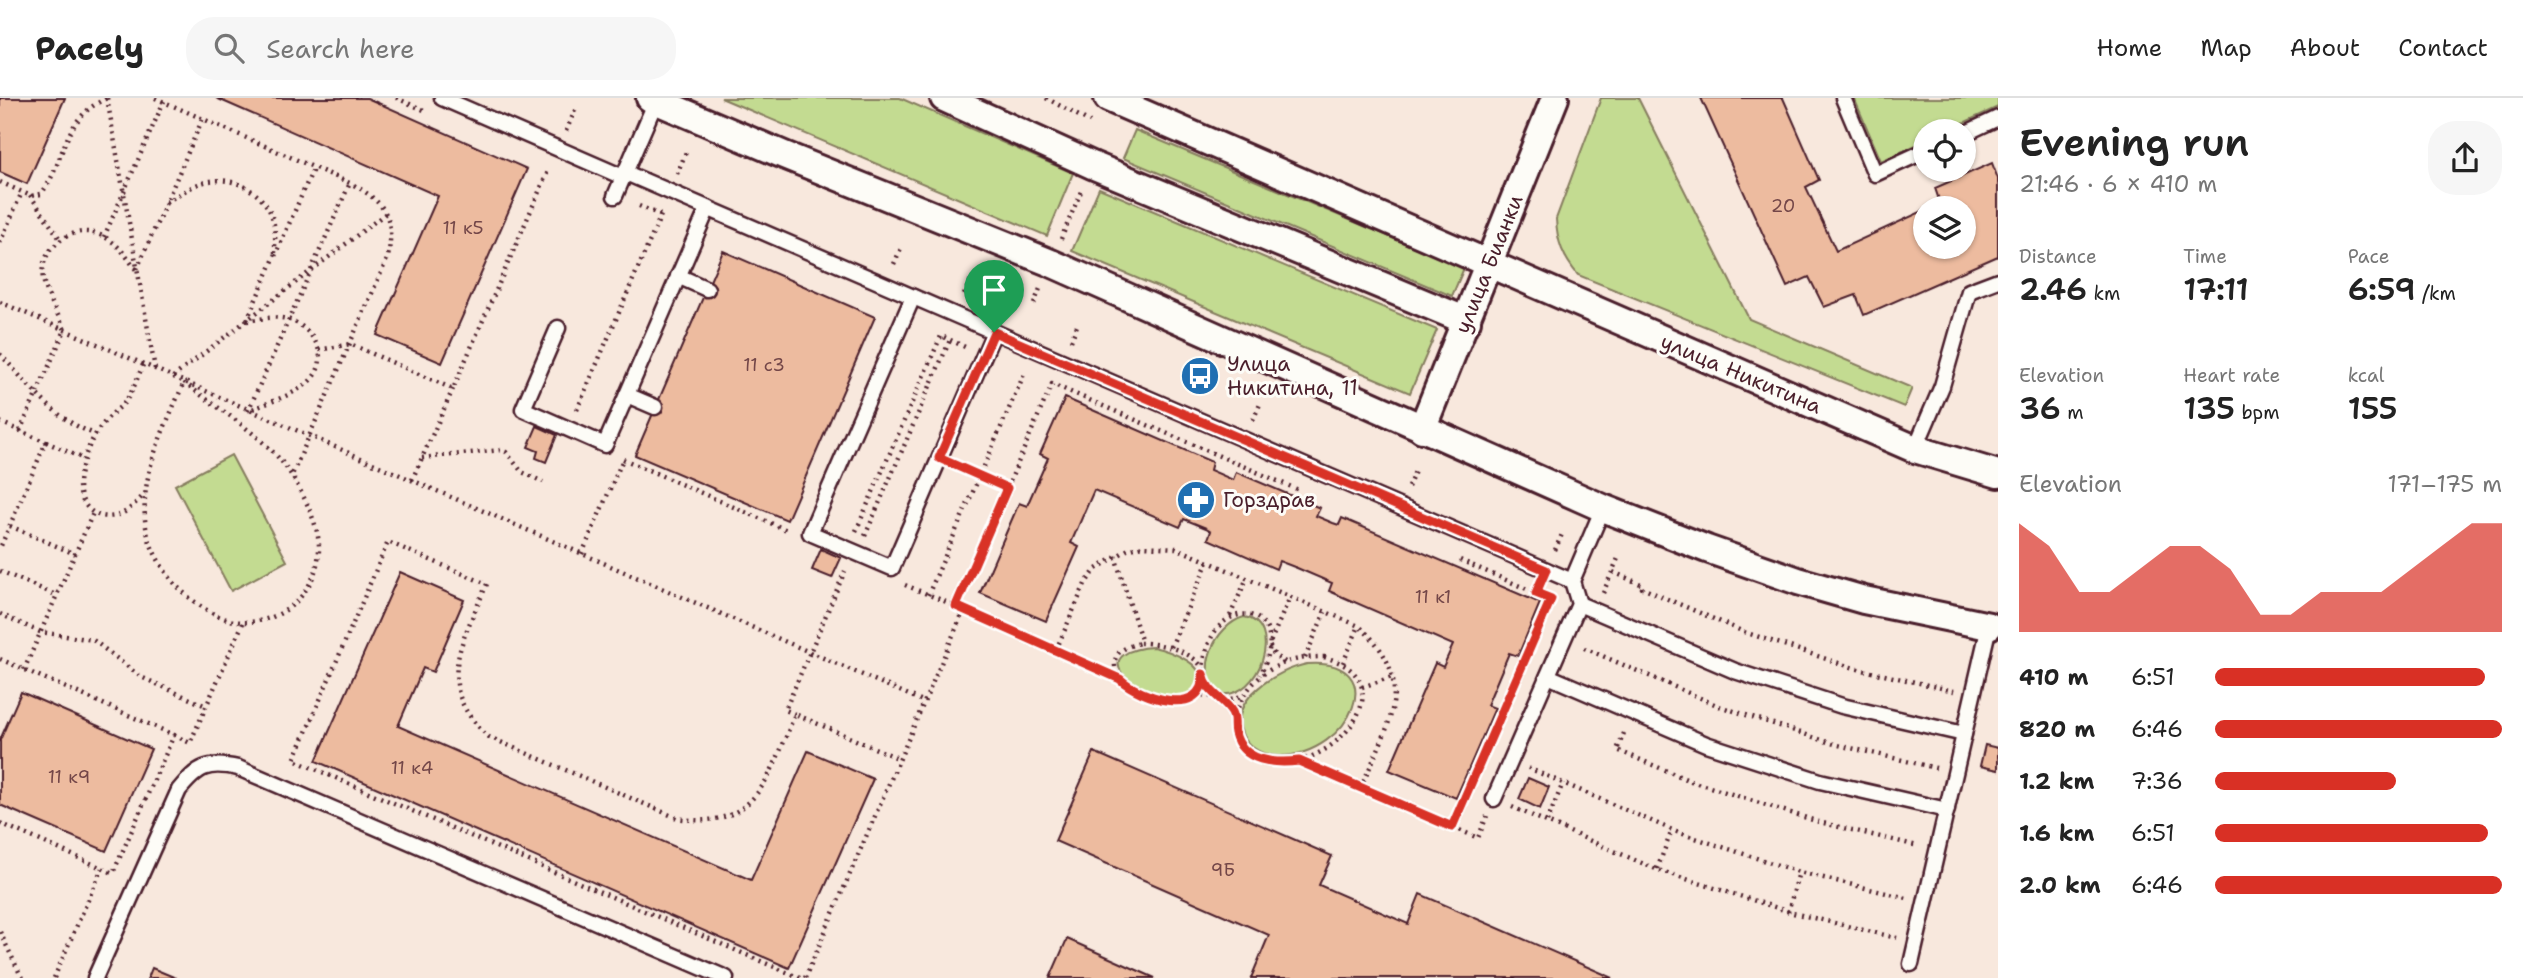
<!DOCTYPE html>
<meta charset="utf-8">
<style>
:root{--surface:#fff;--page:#f6f6f6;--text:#222;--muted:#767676;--line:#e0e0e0;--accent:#d93025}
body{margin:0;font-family:"Shantell Sans",sans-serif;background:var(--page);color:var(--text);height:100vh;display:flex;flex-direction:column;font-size:26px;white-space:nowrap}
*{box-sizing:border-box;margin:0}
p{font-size:23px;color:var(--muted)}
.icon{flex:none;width:38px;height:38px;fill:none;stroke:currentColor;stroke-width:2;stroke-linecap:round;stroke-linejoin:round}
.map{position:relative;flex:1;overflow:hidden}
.side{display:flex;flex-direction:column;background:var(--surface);width:525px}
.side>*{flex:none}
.buttons{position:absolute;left:1913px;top:21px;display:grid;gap:14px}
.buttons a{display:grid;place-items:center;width:63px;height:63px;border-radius:50%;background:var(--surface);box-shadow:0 2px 5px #0004;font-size:35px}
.pin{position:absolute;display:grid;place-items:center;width:60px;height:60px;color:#fff;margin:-72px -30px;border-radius:50% 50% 50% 0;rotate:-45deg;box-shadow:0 0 7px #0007}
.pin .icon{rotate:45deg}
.round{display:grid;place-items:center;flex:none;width:74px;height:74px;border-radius:28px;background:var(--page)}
.headline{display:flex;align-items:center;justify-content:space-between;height:119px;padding:0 21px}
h1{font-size:38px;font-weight:600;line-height:52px}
.figures{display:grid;grid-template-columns:repeat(3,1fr);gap:10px;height:119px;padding:7px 21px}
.figures div{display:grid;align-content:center}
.figures b{font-size:30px;font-weight:600}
.figures small{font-size:19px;font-weight:400}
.figures p{font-size:19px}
.chart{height:196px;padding:14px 21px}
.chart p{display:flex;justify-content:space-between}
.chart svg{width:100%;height:126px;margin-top:7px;fill:var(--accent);opacity:.7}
ul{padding:0 21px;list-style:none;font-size:23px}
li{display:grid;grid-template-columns:112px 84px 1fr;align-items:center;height:52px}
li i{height:18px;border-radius:9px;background:var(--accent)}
header{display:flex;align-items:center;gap:42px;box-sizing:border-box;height:98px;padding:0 35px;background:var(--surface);border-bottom:2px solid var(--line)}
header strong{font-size:33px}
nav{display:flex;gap:38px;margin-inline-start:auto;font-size:24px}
.search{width:490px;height:63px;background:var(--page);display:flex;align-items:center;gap:18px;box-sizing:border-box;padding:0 24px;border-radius:28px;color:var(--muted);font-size:26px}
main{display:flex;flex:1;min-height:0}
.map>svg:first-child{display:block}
</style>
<header>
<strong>Pacely</strong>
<div class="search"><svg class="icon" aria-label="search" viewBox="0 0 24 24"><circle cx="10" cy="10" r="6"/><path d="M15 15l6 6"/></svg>Search here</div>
<nav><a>Home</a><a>Map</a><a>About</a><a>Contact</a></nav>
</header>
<main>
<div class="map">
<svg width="1998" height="880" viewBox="0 0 1998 880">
<rect width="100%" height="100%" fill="#f8e8dd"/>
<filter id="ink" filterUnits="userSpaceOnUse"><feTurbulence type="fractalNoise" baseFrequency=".0143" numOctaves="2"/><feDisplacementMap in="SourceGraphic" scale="14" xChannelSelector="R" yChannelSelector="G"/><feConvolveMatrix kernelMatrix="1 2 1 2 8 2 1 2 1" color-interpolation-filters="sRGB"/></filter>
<g filter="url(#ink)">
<g fill="#c3db91" stroke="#867d5e" stroke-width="2">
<path d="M721,0H900L1073,75L1047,138Z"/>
<path d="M1601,0H1638L1749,221L1912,290L1904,309L1578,177C1563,159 1557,144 1556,121Z"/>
<path d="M1854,0H1998V9L1946,33H1925V43L1881,63Z"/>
<path d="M1135,32L1464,170L1452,198L1123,60Z"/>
<path d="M1099,90L1437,232L1410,295L1072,153Z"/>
<path d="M231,357L287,463L231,493L175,387Z"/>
<path d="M1244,519C1284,525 1261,601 1220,596C1193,575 1215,527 1244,519Z"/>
<path d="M1153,549C1167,552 1215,568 1196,590C1180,608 1141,596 1127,581C1104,558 1133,550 1153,549Z"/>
<path d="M1307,566C1393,559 1352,658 1279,658C1265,658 1250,651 1243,638C1226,601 1278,572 1307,566Z"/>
</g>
<g fill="#edbb9f" stroke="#4a1f2b" stroke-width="2">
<path d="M0,0H65L27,86L0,74Z"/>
<path d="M216,0H367L527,71L442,265L377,237L438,98Z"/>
<path d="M1701,0H1783L1819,82L1806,89L1836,153L1925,112V149H1964V110H1929L1940,105L1935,90L1992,65L1998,81V158L1864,217L1856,197L1824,209L1809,179L1787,189Z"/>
<path d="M723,153L875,219L787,422L635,357Z"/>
<path d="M1065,300L1212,364L1210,372L1233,382L1236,374L1320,410L1316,418L1333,425L1339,427L1342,420L1540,505L1518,558L1509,555L1487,607L1495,610L1456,700L1389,672L1435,565L1443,569L1453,547L1329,493L1332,485L1297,470L1279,463L1276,471L1208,441L1211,433L1206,430L1184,421L1180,429L1094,392L1071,445L1079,449L1046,523L980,495L1019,405L1027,408L1029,403L1048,360L1040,356Z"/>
<path d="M537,328L557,337L546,364L536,360L538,353L528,349Z"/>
<path d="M821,451L841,460L832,480L812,472Z"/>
<path d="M400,474L464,502L433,574L423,570L398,628L751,782L808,653L873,681L789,870L316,663Z"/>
<path d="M21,594L151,651L106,753L0,707V642Z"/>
<path d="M1985,647L1998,650V672L1980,668Z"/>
<path d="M1094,654L1332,758L1319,787L1408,826L1420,796L1613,880H1251L1269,837L1055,743Z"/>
<path d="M1528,680L1549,689L1540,711L1519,701Z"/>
<path d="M1067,841L1155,880H1050Z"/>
<path d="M152,870L176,880H148Z"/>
</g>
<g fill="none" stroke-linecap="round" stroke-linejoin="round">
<g stroke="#4a1f2b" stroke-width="19">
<g id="service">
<path d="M442,0L623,79"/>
<path d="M1843,0L1875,76L1925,53"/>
<path d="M1964,36L1998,20"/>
<path d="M626,75L1572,483"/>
<path d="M615,98L656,3"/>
<path d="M678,178L707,191"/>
<path d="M913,199L810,435L892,470L994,234"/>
<path d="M558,230L523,311L605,347L708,110"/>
<path d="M627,297L655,309"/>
<path d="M1915,351L1942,288L1969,193L1998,182"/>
<path d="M1579,506L1735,573L1842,608L1964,636"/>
<path d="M1548,578L1706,646L1820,683L1947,712"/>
<path d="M1494,701L1579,506L1572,483L1603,410"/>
<path d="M1911,866L1989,528"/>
<path d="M95,880L179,692C198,669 207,663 238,670L726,880"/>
</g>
</g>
<g stroke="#4a1f2b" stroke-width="32">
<g id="minor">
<path d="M650,0L784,57L1051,165L1603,410L1707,451L1798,483L1864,502L1989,528"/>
<path d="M944,0L1092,67L1467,223"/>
<path d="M1108,0L1915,351L1998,376"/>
<path d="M1422,331L1555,0"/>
</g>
</g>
<g stroke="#4a1f2b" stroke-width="4.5" stroke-dasharray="2 5" stroke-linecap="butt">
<path d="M107,0L155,271"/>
<path d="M155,0L352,86C386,105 395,120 388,159L292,377"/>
<path d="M396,0L424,12"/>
<path d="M1046,0L1090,24"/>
<path d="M566,33L577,8"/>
<path d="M677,76L686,54"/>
<path d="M0,84L31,98L41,96C67,63 59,22 107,0"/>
<path d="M30,97L60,141"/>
<path d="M166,104C177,98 188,90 199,86C228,74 265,92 273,122C276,133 275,144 275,155"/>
<path d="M639,108L663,118"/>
<path d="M104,139L164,3"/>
<path d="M1061,141L1082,91"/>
<path d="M0,145L22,94"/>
<path d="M894,166L902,148"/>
<path d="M137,171L203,20"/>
<path d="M964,197L972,179"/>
<path d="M0,204L925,604"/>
<path d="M1034,206L1041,188"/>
<path d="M247,222L314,69"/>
<path d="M247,223C259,221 277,217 290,222C311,230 330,256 314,278C301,296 268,304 248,313"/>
<path d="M944,239L965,249"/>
<path d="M1071,243L1078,225"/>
<path d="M319,252L350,246L453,291L549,71"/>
<path d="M0,256C29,287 54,322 95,336"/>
<path d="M143,267C138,278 134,291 127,301C122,309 114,313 108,320C93,336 84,356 80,378C75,400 90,423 115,418C127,416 136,404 145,396"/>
<path d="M173,279L386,115"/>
<path d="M184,284C214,308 259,335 282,364C298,384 320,426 319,451C318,492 285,525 244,524C219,524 192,504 176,487C160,468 147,446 145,421C141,372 166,328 184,284Z"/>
<path d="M577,312L661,117"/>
<path d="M248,313L350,85"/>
<path d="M1253,322L1261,304"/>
<path d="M0,324L46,344L0,450"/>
<path d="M20,333L65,232C58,216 47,198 43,181C38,153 70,126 97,136C116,142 125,156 136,172"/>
<path d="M46,344L84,361"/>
<path d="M422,360L501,352L506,354L522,374L543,384"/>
<path d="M623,361L789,433"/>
<path d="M960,369L1007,390"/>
<path d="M412,382L453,291"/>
<path d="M1408,389L1416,371"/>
<path d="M10,428L75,456"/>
<path d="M856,433L941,238"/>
<path d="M865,438L950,242"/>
<path d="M1555,452L1563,434"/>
<path d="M582,456L623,361"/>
<path d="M1115,458L1142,545"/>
<path d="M1460,462L1536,495L1537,492"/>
<path d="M0,473L56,497"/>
<path d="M1613,474L1643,487L1642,490L1744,534L1854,570L1954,593"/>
<path d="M905,487L956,508"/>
<path d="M1603,495L1619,458"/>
<path d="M928,497L1025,274"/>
<path d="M0,516L40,534L93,542L141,579L206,608"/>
<path d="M1230,518L1247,480"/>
<path d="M1140,545C1160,544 1215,557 1203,588C1193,612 1151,603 1134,593C1125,587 1116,579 1115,568C1113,553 1128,548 1140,545Z"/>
<path d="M1171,549L1208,463"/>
<path d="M1584,550L1719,608L1834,646L1936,670"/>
<path d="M1056,552L1085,486L1096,471L1127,452L1143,448L1176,450L1359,528C1420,582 1388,628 1361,689"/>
<path d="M1324,559C1412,582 1331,679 1267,663C1214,650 1234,595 1268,573C1285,562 1304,559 1324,559Z"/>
<path d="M1305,560L1325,514"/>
<path d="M0,561L174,637L113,775L0,725"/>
<path d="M1285,564L1275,558L1269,547L1290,499"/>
<path d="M1343,565L1359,528"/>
<path d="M24,572L93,415"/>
<path d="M1203,574C1207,489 1299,505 1260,577"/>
<path d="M1120,581L956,508L1052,286L1301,393"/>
<path d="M1205,582C1212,600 1223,605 1241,598"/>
<path d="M1362,589L1392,579"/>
<path d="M1195,598C1213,595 1224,603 1234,617"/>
<path d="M795,616L785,612L845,473"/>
<path d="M1624,635L1617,652L1691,683L1819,724L1918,748"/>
<path d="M174,637L190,645L243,525"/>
<path d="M1299,663L1478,740L1487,718"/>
<path d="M1528,670L1677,734L1799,774L1907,800"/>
<path d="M1512,709L1658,772L1793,815L1897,840"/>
<path d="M1547,724L1563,685"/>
<path d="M1453,729L1551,501L1536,495"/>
<path d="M1657,771L1672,732"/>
<path d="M1788,814L1799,774"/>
<path d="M0,834L22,880"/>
<path d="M54,880L102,770"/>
<path d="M800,880L294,662L388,444L487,486C462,544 432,589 489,639L677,720C756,735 771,675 795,616L900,661"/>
<path d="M805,880L964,512"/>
</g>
<use href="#service" stroke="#fdfcf7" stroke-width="14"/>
<use href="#minor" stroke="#fdfcf7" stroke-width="26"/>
</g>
</g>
<g fill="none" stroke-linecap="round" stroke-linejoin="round" filter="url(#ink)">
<g stroke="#fff" stroke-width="14">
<path id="route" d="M994,234L1546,472L1536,495L1551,501L1452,729L1299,663C1275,666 1242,664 1235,635C1233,628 1236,621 1232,614C1223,599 1207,596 1203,576C1204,621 1140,600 1120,581L956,508L1007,390L939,360Z"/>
</g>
<use href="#route" stroke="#d93025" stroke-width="9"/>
</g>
<defs>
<g id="bus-disc" transform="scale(2.0125)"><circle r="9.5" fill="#1f6fb2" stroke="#fdfcf7"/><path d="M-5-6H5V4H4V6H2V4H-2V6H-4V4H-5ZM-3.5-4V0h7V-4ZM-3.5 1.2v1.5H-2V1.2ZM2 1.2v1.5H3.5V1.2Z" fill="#fff"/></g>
<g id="pharmacy-disc" transform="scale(2.0125)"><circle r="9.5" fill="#1f6fb2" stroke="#fdfcf7"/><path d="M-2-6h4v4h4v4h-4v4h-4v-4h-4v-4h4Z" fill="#fff"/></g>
</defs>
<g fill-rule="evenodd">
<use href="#bus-disc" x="1200" y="278"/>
<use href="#pharmacy-disc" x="1196" y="402"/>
</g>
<g text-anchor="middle" stroke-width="6" stroke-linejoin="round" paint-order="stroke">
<g font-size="18" fill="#734648">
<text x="1783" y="114">20</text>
<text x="463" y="136">11 к5</text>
<text x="764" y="273">11 с3</text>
<text x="1433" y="505">11 к1</text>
<text x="412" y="676">11 к4</text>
<text x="69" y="685">11 к9</text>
<text x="1223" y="778">9Б</text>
</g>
<g font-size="21" fill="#4a1f2b" stroke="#fdfcf7">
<text transform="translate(1489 166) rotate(-68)" y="7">улица Бианки</text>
<text transform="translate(1741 276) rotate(23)" y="7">улица Никитина</text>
</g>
<g font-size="21" fill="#4a1f2b" stroke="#fdfcf7" text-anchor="start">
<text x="1227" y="273">Улица<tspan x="1227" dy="24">Никитина, 11</tspan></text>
<text x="1223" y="409">Горздрав</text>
</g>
</g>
</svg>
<div class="buttons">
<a><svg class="icon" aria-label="locate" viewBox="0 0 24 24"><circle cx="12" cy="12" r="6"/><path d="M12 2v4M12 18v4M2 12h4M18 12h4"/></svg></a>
<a><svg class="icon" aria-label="layers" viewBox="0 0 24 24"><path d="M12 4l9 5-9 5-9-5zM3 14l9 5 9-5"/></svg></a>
</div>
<div class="pin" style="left:994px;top:234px;background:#1e9e55"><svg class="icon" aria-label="arrive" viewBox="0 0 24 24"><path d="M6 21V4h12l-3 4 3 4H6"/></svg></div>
</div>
<section class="side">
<div class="headline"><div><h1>Evening run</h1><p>21:46 · 6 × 410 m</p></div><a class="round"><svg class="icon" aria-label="share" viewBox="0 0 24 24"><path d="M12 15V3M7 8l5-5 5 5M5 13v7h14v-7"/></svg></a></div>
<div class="figures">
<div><p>Distance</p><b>2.46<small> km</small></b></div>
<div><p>Time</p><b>17:11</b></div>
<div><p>Pace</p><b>6:59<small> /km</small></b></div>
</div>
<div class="figures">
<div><p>Elevation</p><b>36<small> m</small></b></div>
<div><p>Heart rate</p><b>135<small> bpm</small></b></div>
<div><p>kcal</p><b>155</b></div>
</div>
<div class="chart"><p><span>Elevation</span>171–175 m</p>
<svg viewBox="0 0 160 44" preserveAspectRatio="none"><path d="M0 44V6L10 14L20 30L30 30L40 22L50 14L60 14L70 22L80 38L90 38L100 30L110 30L120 30L130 22L140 14L150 6L160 6V44z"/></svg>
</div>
<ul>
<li><b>410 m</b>6:51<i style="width:94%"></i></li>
<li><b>820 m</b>6:46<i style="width:100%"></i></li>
<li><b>1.2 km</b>7:36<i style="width:63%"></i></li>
<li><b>1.6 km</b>6:51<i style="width:95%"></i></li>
<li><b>2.0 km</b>6:46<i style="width:100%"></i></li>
</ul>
</section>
</main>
